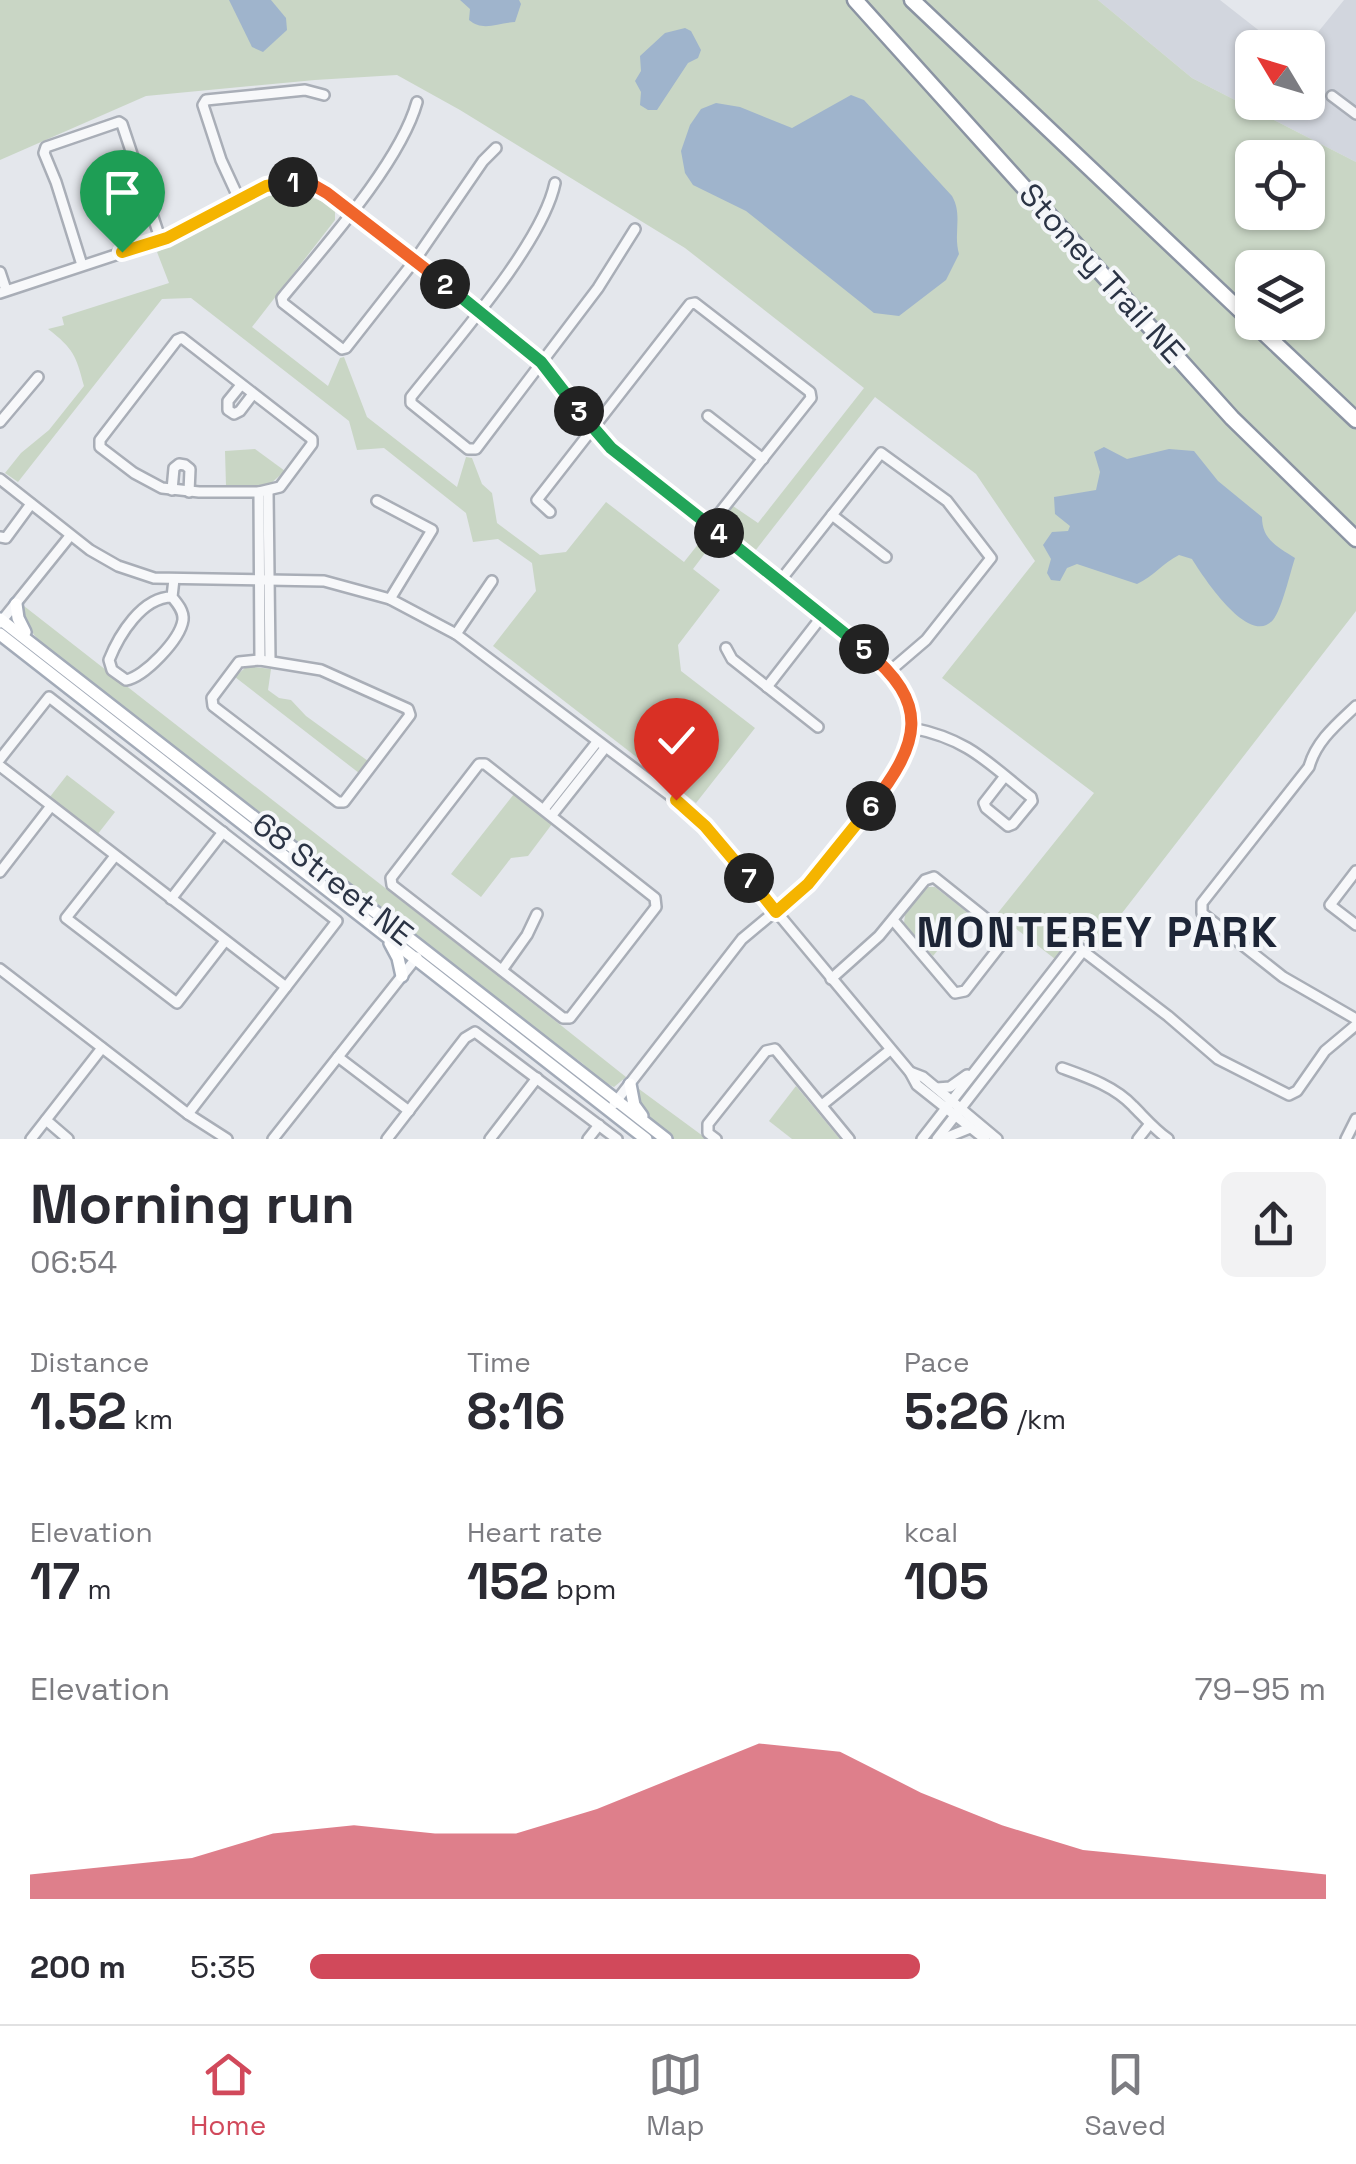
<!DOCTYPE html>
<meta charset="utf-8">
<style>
:root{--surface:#fff;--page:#f2f2f3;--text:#2b2b33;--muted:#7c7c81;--line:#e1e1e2;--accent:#d1495b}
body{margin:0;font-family:"Space Grotesk",sans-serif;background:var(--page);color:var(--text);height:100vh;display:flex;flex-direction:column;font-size:38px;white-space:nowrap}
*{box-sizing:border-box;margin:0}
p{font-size:32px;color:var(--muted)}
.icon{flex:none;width:55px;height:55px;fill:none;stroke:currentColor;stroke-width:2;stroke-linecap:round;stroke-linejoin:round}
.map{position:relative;height:1139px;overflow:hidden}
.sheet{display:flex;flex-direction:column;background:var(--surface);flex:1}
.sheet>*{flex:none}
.needle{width:65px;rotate:308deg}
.tools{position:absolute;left:1235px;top:30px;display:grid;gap:20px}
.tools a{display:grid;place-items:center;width:90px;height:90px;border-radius:15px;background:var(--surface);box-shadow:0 2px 8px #0004;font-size:50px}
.pin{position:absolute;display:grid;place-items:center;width:85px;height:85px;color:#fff;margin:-102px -42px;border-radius:50% 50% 50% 0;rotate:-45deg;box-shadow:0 0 10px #0007}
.pin .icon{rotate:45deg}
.km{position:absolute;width:50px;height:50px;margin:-25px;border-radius:50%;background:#222;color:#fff;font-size:28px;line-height:50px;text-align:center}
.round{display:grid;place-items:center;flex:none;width:105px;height:105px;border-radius:15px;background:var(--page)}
.headline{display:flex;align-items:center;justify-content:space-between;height:170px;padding:0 30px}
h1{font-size:55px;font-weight:800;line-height:75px}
.stats{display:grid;grid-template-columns:repeat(3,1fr);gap:15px;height:170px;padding:10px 30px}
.stats div{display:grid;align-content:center}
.stats b{font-size:50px;font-weight:800}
.stats small{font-size:28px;font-weight:400}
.stats p{font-size:28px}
.chart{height:280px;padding:20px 30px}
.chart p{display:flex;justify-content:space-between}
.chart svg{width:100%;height:180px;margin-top:10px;fill:var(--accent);opacity:.7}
ul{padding:0 30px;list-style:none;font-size:32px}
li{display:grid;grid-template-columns:160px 120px 1fr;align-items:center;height:75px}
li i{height:25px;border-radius:12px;background:var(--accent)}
.dock{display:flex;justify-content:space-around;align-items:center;height:140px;border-top:2px solid var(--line);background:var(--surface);font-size:28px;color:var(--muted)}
.dock a{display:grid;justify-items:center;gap:5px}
.dock .on{color:var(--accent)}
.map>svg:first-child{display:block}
</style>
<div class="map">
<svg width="1356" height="1139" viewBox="0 0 1356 1139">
<rect width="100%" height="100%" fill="#e4e7ec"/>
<path fill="#d2d6de" d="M1098,0H1220L1280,47L1252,48V102H1308L1306,47L1344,0H1356V162L1192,78Z"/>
<g fill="#c9d6c5" fill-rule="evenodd">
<path d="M0,0H1098L1192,78L1356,162V611L1095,948L1073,933L1055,959L997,914L1094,793L942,678L1035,561L976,474L875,397L755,551L724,527L723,519L733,506L758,523L864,388L685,248L460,110L397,75L315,80L146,96L0,160ZM1252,158H1308V212H1252ZM1252,268H1308V322H1252Z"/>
<path d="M283,193C303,194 319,197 335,210V220L252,327L328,386L340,358L344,357L367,417L457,487L466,457L472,458L482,484L492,493L497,523L540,555L566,552L606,502L684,562L707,533L715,540L693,569L720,590L678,645L681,671L755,728L696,803L493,646L536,591L532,563L498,539L473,542L466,513L384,448L357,450L349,421L191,298L162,299L18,482L5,473L21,453L49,430L84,386C76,356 74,349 48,329L64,325L62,317L169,283L157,252C197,235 241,199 283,193Z"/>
<path d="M255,449L285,471L269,485L226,486L225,451Z"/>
<path d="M24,606L558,1023L626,1077L614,1087C594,1079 583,1058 561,1051L95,688C75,671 18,635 24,606Z"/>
<path d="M247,666L271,669L268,690L279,698L291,700L306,716L368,761L359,773L235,677Z"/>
<path d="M67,775L115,812L97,835L49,798Z"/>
<path d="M514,794L552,824L528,856L511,858L481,897L451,874Z"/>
<path d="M927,887H935L968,913L933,956L904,923L905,915Z"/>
<path d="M796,1086L840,1139H792L769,1121Z"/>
<path d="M639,1089L707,1139H673C658,1125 636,1111 639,1089Z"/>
</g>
<g fill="#9fb4cc">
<path d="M229,0H271L286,18L287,30L263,52L252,47Z"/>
<path d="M460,0H519L521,4L515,22C497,23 483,32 469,20L470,9Z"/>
<path d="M685,28L691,31L701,50L698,58L688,63L657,110H648L640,105L641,92L635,81L641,71L640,56L665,33Z"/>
<path d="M851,95L864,100L952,196C963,215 953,233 959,254L946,280L899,316L874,313L746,211L693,185L685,173L681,151L690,125L701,109L716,103L740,107L792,128Z"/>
<path d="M1104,447L1127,459L1169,449L1194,451L1218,481L1262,517C1262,540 1278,547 1295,558C1290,573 1282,609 1273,620C1249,648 1202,575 1192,559L1179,555C1163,563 1154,576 1137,584L1077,564L1067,568L1060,581L1051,580L1047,573L1051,559L1043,545L1052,532L1068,531L1070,526L1055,514L1054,497L1096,490L1100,472L1094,452Z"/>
</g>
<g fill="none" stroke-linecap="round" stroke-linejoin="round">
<g stroke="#a9aeb7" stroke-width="14">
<g id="minor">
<path d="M1332,96L1356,114"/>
<path d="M417,102C400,163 324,247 282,298L283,303L342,349L346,348L415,260L483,161L496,148"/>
<path d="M555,183C542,245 451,346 411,397V403L468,449H476L598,288L635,229"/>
<path d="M239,199L221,160L203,105L206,100L305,90L324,95"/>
<path d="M82,265L56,182L44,153L46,147L119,122L122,124L161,241"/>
<path d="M0,272L6,290"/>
<path d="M0,293L167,238L266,186L308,183L327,193L415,260L541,362L611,448L891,670L909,706L912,728L910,744L894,776L808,884L742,939L614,1104"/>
<path d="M182,338L312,439V444L280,487L259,492H199L162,488L134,473L100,447V440L177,340Z"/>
<path d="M241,385L228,401V410L234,414L240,411L253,394"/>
<path d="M708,416L763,459"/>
<path d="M0,422L38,377"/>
<path d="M0,479L90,550L118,566L154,578L324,581L390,599L456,634L676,800L705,826L910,1072L917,1085L985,1139"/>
<path d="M172,490L174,468L179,464L185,465L190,469L189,492"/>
<path d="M259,492L260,660"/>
<path d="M268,492L270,660"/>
<path d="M377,501L432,530L390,599"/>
<path d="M550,512L537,500L690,304L695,303L810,392L811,398L710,525"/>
<path d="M832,515L886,557"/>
<path d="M0,537L6,538L31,504"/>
<path d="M780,581L881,453L947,501L991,558L926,640L891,670"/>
<path d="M172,597C142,597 119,635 109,660L112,670L126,680C144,677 180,640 183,620C184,611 177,603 172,597L174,579"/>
<path d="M0,623L70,536"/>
<path d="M456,634L492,581"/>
<path d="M726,648L732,659L818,727"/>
<path d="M260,660L321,670L408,709L410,715L344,802H338L213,706L212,698L239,662Z"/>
<path d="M767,687L823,615"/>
<path d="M1356,706C1337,724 1316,741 1309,767L1202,903V913L1283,977L1356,1019"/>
<path d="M912,728C968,739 987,762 1031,797L1032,801L1013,824L1008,826L986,808L984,803L1005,776"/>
<path d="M0,759L49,697L337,921L188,1114"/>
<path d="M479,764H485L655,898L656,907L570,1018H563L392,885L391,878Z"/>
<path d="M0,766L286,987"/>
<path d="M544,809L597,742"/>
<path d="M552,815L605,748"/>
<path d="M115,856L66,918L177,1003L225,941"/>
<path d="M1356,871L1330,905L1356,925"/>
<path d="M0,872L51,806"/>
<path d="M171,899L223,832"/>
<path d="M0,969L188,1114L227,1139"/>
<path d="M502,970L527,935L537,914"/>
<path d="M831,979L879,936L925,880L934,877L1004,933V941L965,991L955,993L893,920"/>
<path d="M338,1057L409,1111"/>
<path d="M1062,1068C1087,1077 1114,1086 1133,1106C1145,1118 1154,1129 1168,1139"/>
<path d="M910,1072L923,1077L997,1139"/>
<path d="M937,1088L950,1087L967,1075"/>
<path d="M822,1105L890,1050"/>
<path d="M46,1120L68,1139"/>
<path d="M31,1139L102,1048"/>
<path d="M273,1139L417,957"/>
<path d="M387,1139L465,1038L475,1032L617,1139"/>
<path d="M490,1139L537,1078"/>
<path d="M588,1139L599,1125"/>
<path d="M716,1139L708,1133V1124L766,1051L775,1049L849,1139"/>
<path d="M922,1139L1074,944L1168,1016L1218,1059L1289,1095L1297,1091L1325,1051L1356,1025"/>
<path d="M937,1139L1083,951"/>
<path d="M943,1139L970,1128"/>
<path d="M1138,1139L1149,1125"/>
<path d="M1346,1139L1356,1119"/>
</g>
</g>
<g stroke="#a3abb8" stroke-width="16">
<g id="major">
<path d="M16,604L18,618L25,632"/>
<path d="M0,619L666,1139"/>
<path d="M0,634L646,1139"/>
<path d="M390,943L398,958L402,976"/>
<path d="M630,1084L634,1105L642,1116"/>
</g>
</g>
<g stroke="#8b94a3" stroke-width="19">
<g id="highway">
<path d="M855,0L1232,418L1356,539"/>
<path d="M912,0L1356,420"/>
</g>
</g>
<use href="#minor" stroke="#f7f8fa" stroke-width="9"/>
<use href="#major" stroke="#fff" stroke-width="11"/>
<use href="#highway" stroke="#fff" stroke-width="14"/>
</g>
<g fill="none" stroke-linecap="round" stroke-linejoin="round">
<g stroke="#fff" stroke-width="20">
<path id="split-1" d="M122,252L167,238L266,186L293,182"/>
</g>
<g stroke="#fff" stroke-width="20">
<path id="split-2" d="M293,182H308L327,193L445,284"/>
</g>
<g stroke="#fff" stroke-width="20">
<path id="split-3" d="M445,284L541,362L579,411"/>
</g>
<g stroke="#fff" stroke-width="20">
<path id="split-4" d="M579,411L611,448L719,533"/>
</g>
<g stroke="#fff" stroke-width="20">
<path id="split-5" d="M719,533L864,649"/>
</g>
<g stroke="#fff" stroke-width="20">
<path id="split-6" d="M864,649C932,704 920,743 871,806"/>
</g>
<g stroke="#fff" stroke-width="20">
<path id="split-7" d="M749,878L776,912L808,884L871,806"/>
</g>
<g stroke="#fff" stroke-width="20">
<path id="split-8" d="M676,800L705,826L749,878"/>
</g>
<use href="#split-1" stroke="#f5b400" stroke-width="12"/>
<use href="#split-2" stroke="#f0652b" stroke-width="12"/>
<use href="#split-3" stroke="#22a559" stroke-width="12"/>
<use href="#split-4" stroke="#22a559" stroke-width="12"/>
<use href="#split-5" stroke="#22a559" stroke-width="12"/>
<use href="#split-6" stroke="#f0652b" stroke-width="12"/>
<use href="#split-7" stroke="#f5b400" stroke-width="12"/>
<use href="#split-8" stroke="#f5b400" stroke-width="12"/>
</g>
<g text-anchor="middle" stroke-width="8" stroke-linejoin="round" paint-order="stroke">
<g font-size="32" fill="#2b3445" stroke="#f4f6f9">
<text transform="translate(1102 273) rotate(48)" y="11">Stoney Trail NE</text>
<text transform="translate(333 879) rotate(38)" y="11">68 Street NE</text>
</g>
<g font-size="42" font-weight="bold" letter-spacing="2.5" fill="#1d2536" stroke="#f4f6f9">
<text x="1098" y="947">MONTEREY PARK</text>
</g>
</g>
</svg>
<div class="tools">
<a><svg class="needle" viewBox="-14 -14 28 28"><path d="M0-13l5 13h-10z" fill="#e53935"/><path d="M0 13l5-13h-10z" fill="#7c7c81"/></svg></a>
<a><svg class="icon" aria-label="locate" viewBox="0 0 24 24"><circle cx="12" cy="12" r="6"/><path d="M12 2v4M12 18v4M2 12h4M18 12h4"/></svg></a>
<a><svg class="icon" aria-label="layers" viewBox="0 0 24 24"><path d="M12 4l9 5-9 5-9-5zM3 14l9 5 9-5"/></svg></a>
</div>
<div class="pin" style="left:122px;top:252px;background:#1e9e55"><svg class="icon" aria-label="arrive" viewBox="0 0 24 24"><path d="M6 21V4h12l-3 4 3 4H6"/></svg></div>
<div class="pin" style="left:676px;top:800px;background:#d93025"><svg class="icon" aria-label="check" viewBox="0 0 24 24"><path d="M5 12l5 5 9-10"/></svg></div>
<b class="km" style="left:293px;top:182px">1</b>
<b class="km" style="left:445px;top:284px">2</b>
<b class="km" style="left:579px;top:411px">3</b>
<b class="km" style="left:719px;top:533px">4</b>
<b class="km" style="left:864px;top:649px">5</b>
<b class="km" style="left:871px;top:806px">6</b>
<b class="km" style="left:749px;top:878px">7</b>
</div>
<section class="sheet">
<div class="headline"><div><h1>Morning run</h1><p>06:54</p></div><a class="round"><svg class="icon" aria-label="share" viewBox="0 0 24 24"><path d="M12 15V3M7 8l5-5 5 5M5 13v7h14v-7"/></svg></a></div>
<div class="stats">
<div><p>Distance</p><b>1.52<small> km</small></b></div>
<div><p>Time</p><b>8:16</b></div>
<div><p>Pace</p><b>5:26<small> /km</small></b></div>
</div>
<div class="stats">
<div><p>Elevation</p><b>17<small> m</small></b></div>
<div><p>Heart rate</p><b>152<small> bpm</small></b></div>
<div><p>kcal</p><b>105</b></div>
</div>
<div class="chart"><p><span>Elevation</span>79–95 m</p>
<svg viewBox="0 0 160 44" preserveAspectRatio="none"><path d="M0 44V38L10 36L20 34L30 28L40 26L50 28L60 28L70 22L80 14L90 6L100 8L110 18L120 26L130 32L140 34L150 36L160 38V44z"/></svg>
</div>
<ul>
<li><b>200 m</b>5:35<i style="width:60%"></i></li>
</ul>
</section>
<nav class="dock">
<a class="on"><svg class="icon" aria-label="home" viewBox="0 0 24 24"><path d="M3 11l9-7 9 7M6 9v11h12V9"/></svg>Home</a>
<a><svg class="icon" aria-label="map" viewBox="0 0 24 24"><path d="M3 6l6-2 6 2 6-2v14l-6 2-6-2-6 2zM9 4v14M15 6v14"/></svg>Map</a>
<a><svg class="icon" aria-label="saved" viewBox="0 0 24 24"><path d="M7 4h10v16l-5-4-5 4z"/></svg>Saved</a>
</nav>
